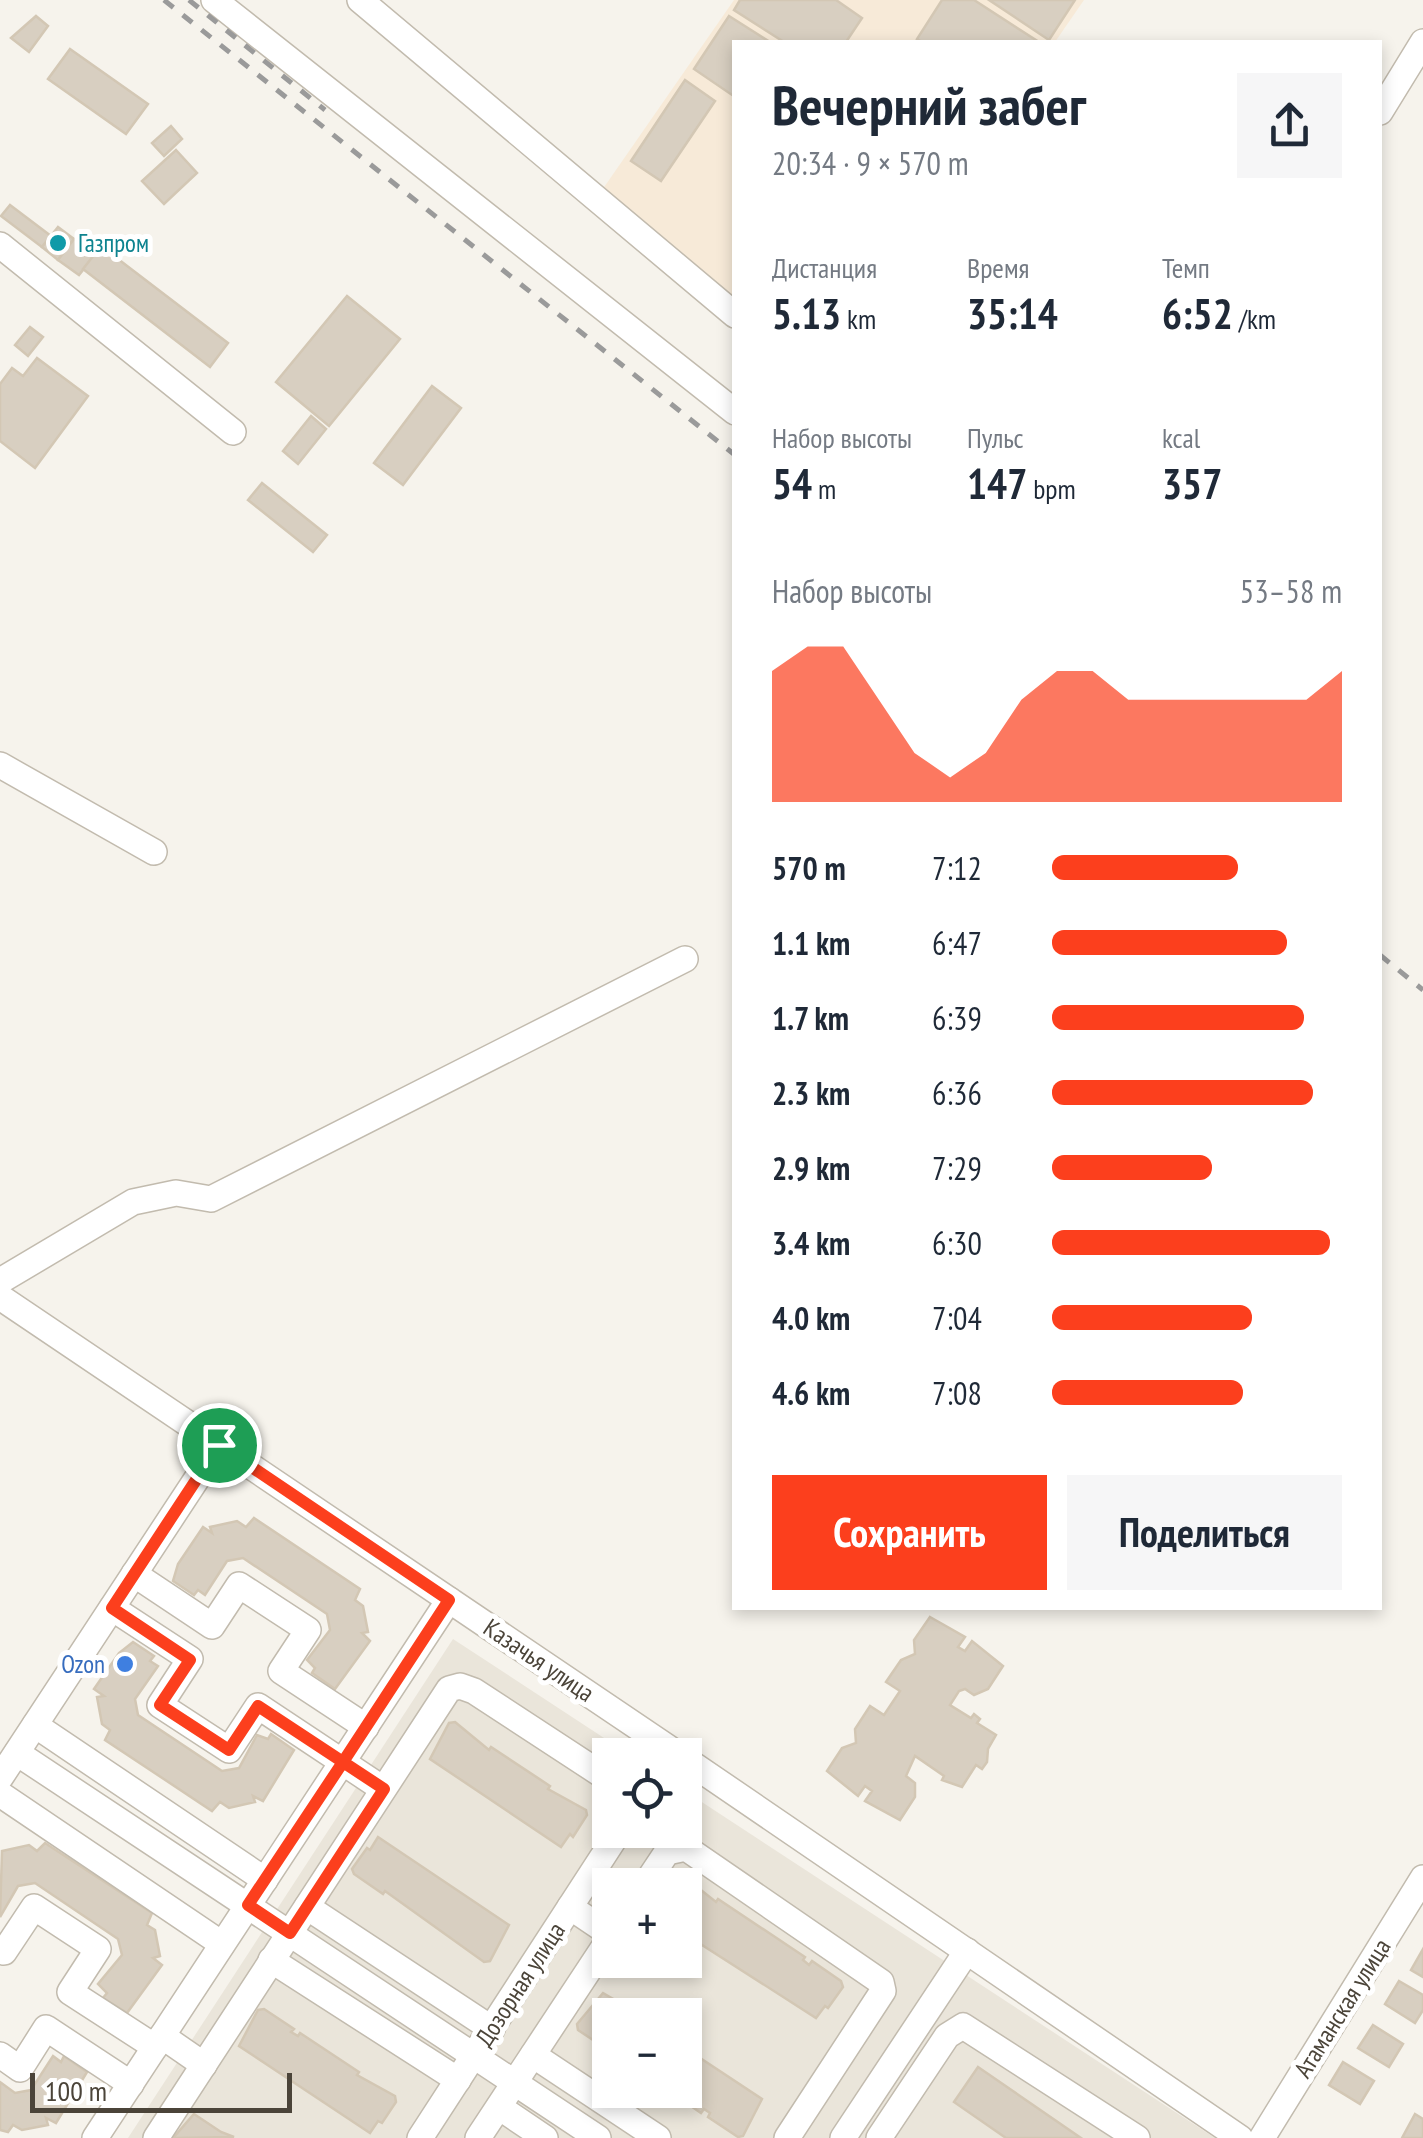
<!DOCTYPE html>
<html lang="ru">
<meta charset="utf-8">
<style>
:root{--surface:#fff;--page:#f6f6f7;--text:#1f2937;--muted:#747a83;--accent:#fc3f1d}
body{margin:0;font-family:"PT Sans Narrow",sans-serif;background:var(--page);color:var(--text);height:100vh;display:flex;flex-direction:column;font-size:38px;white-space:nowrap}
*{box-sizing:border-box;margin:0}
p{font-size:32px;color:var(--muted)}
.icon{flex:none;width:55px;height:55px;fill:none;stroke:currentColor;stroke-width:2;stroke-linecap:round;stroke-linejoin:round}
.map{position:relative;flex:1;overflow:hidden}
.sheet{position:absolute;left:732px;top:40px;width:650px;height:1570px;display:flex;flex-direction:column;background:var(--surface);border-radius:0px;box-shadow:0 5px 15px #0003}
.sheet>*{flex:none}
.controls{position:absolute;left:592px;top:1738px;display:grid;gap:20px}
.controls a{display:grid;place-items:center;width:110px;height:110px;border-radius:0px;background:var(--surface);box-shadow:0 5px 15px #0003;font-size:50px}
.scale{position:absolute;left:30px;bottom:25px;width:262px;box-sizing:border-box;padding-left:10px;border:5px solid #4b4439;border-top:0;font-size:28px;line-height:35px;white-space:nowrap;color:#4b4439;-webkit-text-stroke:8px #fff;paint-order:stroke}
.pin{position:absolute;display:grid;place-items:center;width:85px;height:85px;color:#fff;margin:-42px;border:5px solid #fff;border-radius:50%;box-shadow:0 2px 10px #0007}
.round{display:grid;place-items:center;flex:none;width:105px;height:105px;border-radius:0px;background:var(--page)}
.summary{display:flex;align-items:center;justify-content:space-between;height:170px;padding:0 40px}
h1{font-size:55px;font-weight:700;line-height:75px}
.stats{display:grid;grid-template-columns:repeat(3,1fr);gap:15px;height:170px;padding:10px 40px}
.stats div{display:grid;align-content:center}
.stats b{font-size:42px;font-weight:700}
.stats small{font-size:28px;font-weight:400}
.stats p{font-size:28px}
.chart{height:280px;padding:20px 40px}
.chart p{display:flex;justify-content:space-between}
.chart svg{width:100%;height:180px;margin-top:10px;fill:var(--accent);opacity:.7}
.cta{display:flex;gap:20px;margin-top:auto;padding:20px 40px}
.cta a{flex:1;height:115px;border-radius:0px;background:var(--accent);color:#fff;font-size:40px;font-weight:700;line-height:115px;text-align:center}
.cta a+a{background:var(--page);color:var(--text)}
ul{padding:0 40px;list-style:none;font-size:32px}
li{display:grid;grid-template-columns:160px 120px 1fr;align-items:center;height:75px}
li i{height:25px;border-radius:12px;background:var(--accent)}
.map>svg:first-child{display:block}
</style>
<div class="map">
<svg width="1423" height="2138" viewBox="0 0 1423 2138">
<rect width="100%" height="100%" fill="#f6f3ec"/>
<path fill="#eae5da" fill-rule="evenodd" d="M453,1639L630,1755H610V1830H685V1791L1215,2138H128ZM610,1885H685V1960H610ZM610,2015H685V2090H610Z"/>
<path fill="#f7ead8" d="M734,0H1084L1055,42H735V304L600,193Z"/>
<g fill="#d8cfc1" stroke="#d3c7b4" stroke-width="2.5">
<path d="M740,0H836L862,18L846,42H784L734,10Z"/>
<path d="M942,0H974L1039,42H922L917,39Z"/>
<path d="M989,0H1075L1049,40Z"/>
<path d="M36,16L48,26L29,52L11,38Z"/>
<path d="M729,16L770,42H735V97L694,69Z"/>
<path d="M70,49L148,104L126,134L48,79Z"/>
<path d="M685,80L715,101L661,181L631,161Z"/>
<path d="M171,126L182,139L164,156L152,143Z"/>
<path d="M176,150L197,173L164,204L142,181Z"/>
<path d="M10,205L51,236L42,247L1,216Z"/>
<path d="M58,227L74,239L58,260L42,247Z"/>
<path d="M74,239L95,255L79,275L58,260Z"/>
<path d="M101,246L228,343L210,367L83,269Z"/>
<path d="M347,296L400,339L329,426L276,382Z"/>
<path d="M30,327L43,337L28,356L15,345Z"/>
<path d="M37,358L88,396L35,468L0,441V384L12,368L23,376Z"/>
<path d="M432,386L461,408L403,485L374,463Z"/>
<path d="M311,416L326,429L298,464L283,451Z"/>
<path d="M262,483L327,535L313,552L248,500Z"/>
<path d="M254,1518L360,1589L355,1600L363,1606L368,1632L362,1633L370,1641L335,1689L312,1673L315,1668L307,1660L330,1630L327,1614L243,1558L227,1561L205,1595L198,1590L194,1595L173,1581L178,1564L203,1527L212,1533L210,1527L237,1521L246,1527Z"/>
<path d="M930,1617L965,1637L958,1647L965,1651L972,1641L1003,1666L988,1689L974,1695L965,1689L959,1691L950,1705L971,1718L974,1714L980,1719L977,1723L996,1735L988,1749L987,1762L982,1769L976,1765L962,1787L942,1780L944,1776L915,1756L906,1776L915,1783V1797L900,1820L865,1801L872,1791L865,1786L858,1796L827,1771L842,1748L856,1743L855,1729L870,1706L884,1715L900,1691L886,1682L901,1660L915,1654L914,1640Z"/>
<path d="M133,1642L154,1656L150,1661L158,1666L135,1699L138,1715L222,1771L239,1768L257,1735L268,1739L271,1734L294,1750L263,1801L253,1796L255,1802L229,1808L220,1802L212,1811L105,1740L110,1730L102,1724L97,1697L104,1696L94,1689L119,1653Z"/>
<path d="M455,1722L489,1750L491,1747L550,1786L548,1789L586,1810L587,1815L573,1837L570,1834L561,1847L430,1759L449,1723Z"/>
<path d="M378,1837L509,1925L490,1961L484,1962L385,1891L383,1894L354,1874L352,1869L367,1848L370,1850Z"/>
<path d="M45,1843L152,1913L147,1925L155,1930L160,1956L153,1958L162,1965L127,2013L103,1998L107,1993L98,1984L122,1955L118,1939L35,1883L18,1886L0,1917L2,1851L29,1845L37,1851Z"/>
<path d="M682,1875L716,1902L718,1899L805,1957L803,1960L809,1965L812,1961L841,1981L843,1987L828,2008L825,2006L816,2018L685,1934V1885H670Z"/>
<path d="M1423,1949V1977L1411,1970Z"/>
<path d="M1399,1981L1423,1995V2010L1415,2023L1385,2004Z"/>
<path d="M603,1993L641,2015H610L608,2050L578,2030L577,2024Z"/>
<path d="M264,2009L294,2029L291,2032L298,2036L300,2033L359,2072L357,2075L395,2096L396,2102L382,2123L378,2121L370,2133L239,2046L258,2010Z"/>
<path d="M1373,2025L1403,2044L1389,2067L1358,2048Z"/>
<path d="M685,2048L762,2099L743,2136L738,2137L708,2117L710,2113L704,2109L701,2113L668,2090H685Z"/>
<path d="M53,2056L61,2062L64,2056L87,2072L56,2123L46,2118L48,2125L22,2130L13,2125L8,2132L0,2130V2082L15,2093L31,2090Z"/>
<path d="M1343,2062L1374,2081L1360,2104L1329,2085Z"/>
<path d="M978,2067L1081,2138H1006L954,2102Z"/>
<path d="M194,2114L221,2132L234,2137L173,2138Z"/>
<path d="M1415,2114L1423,2119V2138H1402Z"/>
</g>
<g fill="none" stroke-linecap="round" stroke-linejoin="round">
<g stroke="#c2bbae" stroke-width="28">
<g id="minor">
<path d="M214,0L735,412"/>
<path d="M360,0L735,315"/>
<path d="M1380,112L1423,42"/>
<path d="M0,245L233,432"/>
<path d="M0,765L154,852"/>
<path d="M0,1281L133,1202L176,1193L211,1199L685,959"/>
<path d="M0,1297L679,1755"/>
<path d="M134,1574L212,1626L239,1585L308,1630L281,1671L366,1727"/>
<path d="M112,1608L190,1659L160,1705L229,1750L258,1706L383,1789"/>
<path d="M35,1725L265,1880"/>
<path d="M17,1753L598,2138"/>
<path d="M685,1759L1240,2138"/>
<path d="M0,1778L219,1445"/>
<path d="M0,1794L222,1944"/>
<path d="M645,1885L667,1852L686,1848L881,1982L883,1991L787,2138"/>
<path d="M307,1907L492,2029"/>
<path d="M570,1907L610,1934"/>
<path d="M0,1949L4,1952L34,1907L98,1949L70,1992L155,2047"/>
<path d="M271,1960L458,2080"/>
<path d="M162,2036L204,2065"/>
<path d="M0,2055L20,2069L46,2028L131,2084"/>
<path d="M533,2055L658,2138"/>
<path d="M499,2107L545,2138"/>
<path d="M95,2138L449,1600"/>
<path d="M156,2138L449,1689L460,1686L474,1691L610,1780"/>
<path d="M420,2138L620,1830"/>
<path d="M478,2138L610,1938"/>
<path d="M843,2138L967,1951"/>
<path d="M879,2138L947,2036L963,2026L1137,2138"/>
<path d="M1262,2138L1423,1878"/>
</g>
</g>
<use href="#minor" stroke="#fff" stroke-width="25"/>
<g stroke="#9a9a9a" stroke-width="5" stroke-dasharray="12 12" stroke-linecap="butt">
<path d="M164,0L735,455"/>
<path d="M189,0L325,110"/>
<path d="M1380,955L1423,990"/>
</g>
</g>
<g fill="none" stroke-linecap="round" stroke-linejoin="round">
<g stroke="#fff" stroke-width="20">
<path id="route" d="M219,1445L112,1608L190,1660L160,1705L229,1750L258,1706L343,1762L248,1905L290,1933L384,1789L343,1762L449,1600L219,1445"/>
</g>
<use href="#route" stroke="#fc3f1d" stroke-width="12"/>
</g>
<circle fill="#0f9aa8" stroke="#fff" stroke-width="4" cx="58" cy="243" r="10"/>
<circle fill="#3f7fe0" stroke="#fff" stroke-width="4" cx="125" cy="1664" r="10"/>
<g text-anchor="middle" stroke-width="10" stroke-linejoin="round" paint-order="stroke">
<g font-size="25" fill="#0d838f" stroke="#fff" text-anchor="start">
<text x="78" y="252">Газпром</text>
</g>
<g font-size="25" fill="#4b4439" stroke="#fff">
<text transform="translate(539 1660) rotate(34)" y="9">Казачья улица</text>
<text transform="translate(520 1984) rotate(-57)" y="9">Дозорная улица</text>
<text transform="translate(1342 2008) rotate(-58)" y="9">Атаманская улица</text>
</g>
<g font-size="25" fill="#366cbe" stroke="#fff" text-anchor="end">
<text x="105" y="1673">Ozon</text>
</g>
</g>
</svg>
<div class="controls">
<a><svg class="icon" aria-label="locate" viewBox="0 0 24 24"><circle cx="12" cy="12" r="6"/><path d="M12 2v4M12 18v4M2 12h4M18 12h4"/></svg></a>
<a>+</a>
<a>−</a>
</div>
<div class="scale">100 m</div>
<div class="pin" style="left:219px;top:1445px;background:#1e9e55"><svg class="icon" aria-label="arrive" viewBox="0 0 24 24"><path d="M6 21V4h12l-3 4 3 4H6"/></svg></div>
<section class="sheet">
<div class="summary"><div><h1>Вечерний забег</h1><p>20:34 · 9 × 570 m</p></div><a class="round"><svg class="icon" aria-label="share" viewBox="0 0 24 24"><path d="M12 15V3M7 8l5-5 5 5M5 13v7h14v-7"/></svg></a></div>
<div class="stats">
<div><p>Дистанция</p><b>5.13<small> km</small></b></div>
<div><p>Время</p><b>35:14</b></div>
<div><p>Темп</p><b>6:52<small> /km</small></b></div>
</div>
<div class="stats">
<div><p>Набор высоты</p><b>54<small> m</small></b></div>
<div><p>Пульс</p><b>147<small> bpm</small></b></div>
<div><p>kcal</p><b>357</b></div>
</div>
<div class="chart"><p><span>Набор высоты</span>53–58 m</p>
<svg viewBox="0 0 160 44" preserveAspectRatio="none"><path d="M0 44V12L10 6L20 6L30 19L40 32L50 38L60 32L70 19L80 12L90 12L100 19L110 19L120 19L130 19L140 19L150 19L160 12V44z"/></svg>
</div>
<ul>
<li><b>570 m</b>7:12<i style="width:64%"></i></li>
<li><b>1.1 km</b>6:47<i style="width:81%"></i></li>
<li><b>1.7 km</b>6:39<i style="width:87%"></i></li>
<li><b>2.3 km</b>6:36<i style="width:90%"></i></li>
<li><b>2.9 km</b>7:29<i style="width:55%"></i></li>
<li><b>3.4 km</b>6:30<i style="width:96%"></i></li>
<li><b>4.0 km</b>7:04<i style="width:69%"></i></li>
<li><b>4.6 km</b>7:08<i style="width:66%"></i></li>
</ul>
<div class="cta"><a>Сохранить</a><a>Поделиться</a></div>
</section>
</div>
